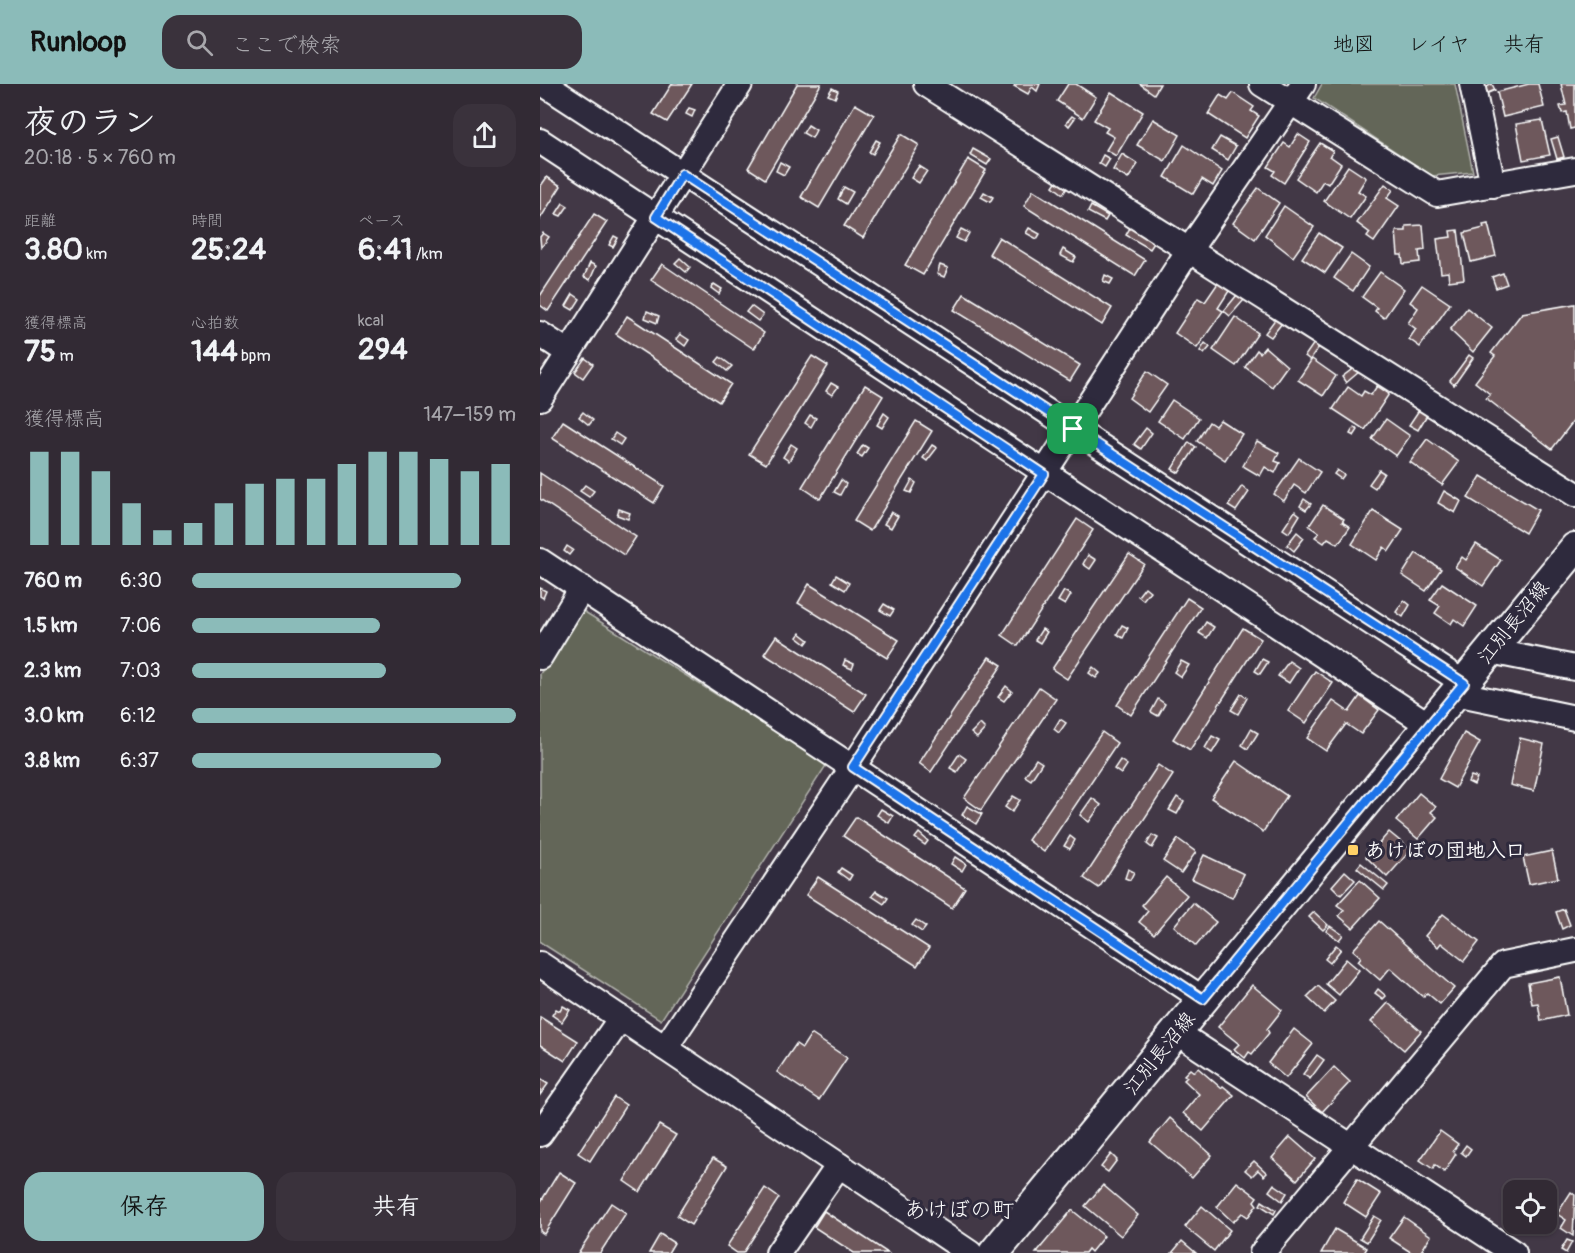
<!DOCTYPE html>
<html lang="ja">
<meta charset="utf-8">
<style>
:root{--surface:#322a34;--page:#3a323c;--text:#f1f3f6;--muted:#a8a7ac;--line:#4d464f;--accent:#8bbbb9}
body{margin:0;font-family:Pangolin,"Klee One",sans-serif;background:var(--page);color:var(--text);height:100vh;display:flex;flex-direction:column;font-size:22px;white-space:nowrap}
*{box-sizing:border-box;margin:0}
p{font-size:20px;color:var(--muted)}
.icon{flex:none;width:33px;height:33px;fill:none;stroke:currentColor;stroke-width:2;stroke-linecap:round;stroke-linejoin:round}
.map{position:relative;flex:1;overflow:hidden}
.drawer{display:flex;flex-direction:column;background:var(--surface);width:540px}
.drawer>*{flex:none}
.tools{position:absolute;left:963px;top:1096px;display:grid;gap:12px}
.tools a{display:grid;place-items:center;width:54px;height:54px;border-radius:12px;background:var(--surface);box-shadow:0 2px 4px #0004,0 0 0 2px var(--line);font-size:30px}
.pin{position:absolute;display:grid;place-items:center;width:51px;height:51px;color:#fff;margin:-26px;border-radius:12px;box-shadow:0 3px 9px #0006}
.round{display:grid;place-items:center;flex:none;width:63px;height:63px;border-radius:18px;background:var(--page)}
.headline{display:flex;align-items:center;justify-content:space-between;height:102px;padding:0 24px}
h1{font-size:33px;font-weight:800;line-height:45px}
.stats{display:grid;grid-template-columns:repeat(3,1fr);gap:9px;height:102px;padding:6px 24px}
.stats div{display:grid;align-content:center}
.stats b{font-size:30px;font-weight:800}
.stats small{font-size:16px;font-weight:400}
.stats p{font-size:16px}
.chart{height:168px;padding:12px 24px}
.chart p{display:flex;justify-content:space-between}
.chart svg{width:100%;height:108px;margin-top:6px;stroke:var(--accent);stroke-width:6}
.action{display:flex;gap:12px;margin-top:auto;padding:12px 24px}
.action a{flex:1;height:69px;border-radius:18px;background:var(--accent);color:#111;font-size:24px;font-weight:800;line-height:69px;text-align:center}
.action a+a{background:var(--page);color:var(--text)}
ul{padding:0 24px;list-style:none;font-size:20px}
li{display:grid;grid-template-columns:96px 72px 1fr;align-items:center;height:45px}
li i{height:15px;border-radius:8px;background:var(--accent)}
header{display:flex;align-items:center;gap:36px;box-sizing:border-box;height:84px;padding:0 30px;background:var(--accent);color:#111}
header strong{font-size:28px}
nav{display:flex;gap:33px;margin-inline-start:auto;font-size:21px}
.search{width:420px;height:54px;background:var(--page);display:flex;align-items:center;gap:15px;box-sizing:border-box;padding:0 21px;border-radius:18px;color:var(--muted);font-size:22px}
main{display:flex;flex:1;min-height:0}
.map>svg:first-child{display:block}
</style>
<header>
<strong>Runloop</strong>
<div class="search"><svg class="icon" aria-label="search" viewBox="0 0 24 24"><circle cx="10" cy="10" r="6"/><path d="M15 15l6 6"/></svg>ここで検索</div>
<nav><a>地図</a><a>レイヤ</a><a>共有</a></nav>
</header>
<main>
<section class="drawer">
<div class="headline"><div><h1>夜のラン</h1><p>20:18 · 5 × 760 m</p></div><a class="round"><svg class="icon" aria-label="share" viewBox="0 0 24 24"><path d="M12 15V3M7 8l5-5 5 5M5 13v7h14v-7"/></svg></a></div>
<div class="stats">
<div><p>距離</p><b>3.80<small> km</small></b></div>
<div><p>時間</p><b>25:24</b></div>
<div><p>ペース</p><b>6:41<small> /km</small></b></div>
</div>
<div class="stats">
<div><p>獲得標高</p><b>75<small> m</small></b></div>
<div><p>心拍数</p><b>144<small> bpm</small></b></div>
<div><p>kcal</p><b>294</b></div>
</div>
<div class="chart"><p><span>獲得標高</span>147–159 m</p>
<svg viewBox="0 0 160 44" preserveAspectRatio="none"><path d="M5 44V6M15 44V6M25 44V14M35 44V27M45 44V38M55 44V35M65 44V27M75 44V19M85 44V17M95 44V17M105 44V11M115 44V6M125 44V6M135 44V9M145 44V14M155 44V11"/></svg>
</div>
<ul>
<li><b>760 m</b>6:30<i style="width:83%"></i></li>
<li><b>1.5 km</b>7:06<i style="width:58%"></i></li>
<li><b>2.3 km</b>7:03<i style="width:60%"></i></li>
<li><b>3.0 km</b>6:12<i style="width:100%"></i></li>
<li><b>3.8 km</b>6:37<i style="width:77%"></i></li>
</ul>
<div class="action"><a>保存</a><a>共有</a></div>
</section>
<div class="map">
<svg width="1035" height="1169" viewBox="0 0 1035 1169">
<rect width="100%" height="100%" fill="#423846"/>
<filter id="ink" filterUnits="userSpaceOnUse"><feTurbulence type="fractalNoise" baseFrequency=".0167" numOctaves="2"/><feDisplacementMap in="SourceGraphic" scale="12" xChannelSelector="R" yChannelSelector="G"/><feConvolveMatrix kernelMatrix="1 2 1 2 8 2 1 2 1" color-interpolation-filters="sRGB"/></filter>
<g filter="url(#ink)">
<g fill="#636658" stroke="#b1b2ac" stroke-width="1.5">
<path d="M782,0H915L933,88L892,92L774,14Z"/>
<path d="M40,525L287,680L121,936L0,858V590Z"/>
</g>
<g fill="#6e595c" stroke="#fff" stroke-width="1.5">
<path d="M132,0H152L127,38L113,30Z"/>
<path d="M257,0H281L225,95L208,84Z"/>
<path d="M476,0H500L497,7L492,3L488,10L474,2Z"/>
<path d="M528,0H536L556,13L543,34L517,17Z"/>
<path d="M600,0H620L614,10Z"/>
<path d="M952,0L955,6L948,9L945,4Z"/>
<path d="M989,0H998L1004,23L963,33L957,8Z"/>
<path d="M1021,0H1035V44L1030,45L1027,28L1022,29L1020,22L1026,21Z"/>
<path d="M292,4L298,7L295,14L288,11Z"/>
<path d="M571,8L603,28L576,72L566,66L574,53L565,48L568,44L554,36Z"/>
<path d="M693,9L714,23L711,27L719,32L705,54L668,30L680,11L688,16Z"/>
<path d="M315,20L334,31L279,124L261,113Z"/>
<path d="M149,24L155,26L152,33L146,30Z"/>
<path d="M532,32L535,34L529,42L526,39Z"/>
<path d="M613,35L640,51L625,77L597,61Z"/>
<path d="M1002,36L1010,71L983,76L976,40Z"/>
<path d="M268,41L276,46L272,54L263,49Z"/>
<path d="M361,50L379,61L323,154L304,142Z"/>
<path d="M758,50L770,58L744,99L732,91L735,87L728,83L744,59L750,63Z"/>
<path d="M680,53L696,62L688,76L672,66Z"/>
<path d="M1018,53L1024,73L1017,75L1011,55Z"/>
<path d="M336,56L340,58L333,70L329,68Z"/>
<path d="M780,59L793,67L790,72L801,80L788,100L783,97L776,108L756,94Z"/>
<path d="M644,61L682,87L673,102L662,95L653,110L625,93Z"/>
<path d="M433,65L451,75L447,81L430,71Z"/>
<path d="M582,70L598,80L588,95L573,86Z"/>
<path d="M563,71L570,75L565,83L559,79Z"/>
<path d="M428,75L446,86L383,191L365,181Z"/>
<path d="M240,78L249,83L244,91L236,87Z"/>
<path d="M379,82L387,87L379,99L371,94Z"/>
<path d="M808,82L826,94L818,107L826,112L810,135L784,117Z"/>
<path d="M7,93L21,102L0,135V103Z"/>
<path d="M517,96L527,104L523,110L513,102Z"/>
<path d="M845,100L853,106L847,114L859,122L834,158L827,153L830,149L817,139Z"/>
<path d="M304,103L313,108L306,120L298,115Z"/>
<path d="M718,104L739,119L715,155L693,139Z"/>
<path d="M493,106L605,176L595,192L484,122Z"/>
<path d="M444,108L453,113L450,118L441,113Z"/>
<path d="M23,119L28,122L21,132L16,130Z"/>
<path d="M551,122L568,132L565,137L548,128Z"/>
<path d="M744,122L774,143L753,173L725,151Z"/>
<path d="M54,130L67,138L8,227L0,221V212Z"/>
<path d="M948,140L956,172L931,178L924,149L944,144L943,141Z"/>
<path d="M883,141L885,166L879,167L880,178L863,180L862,171H858L856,147H866V142Z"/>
<path d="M591,142L616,156L610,165L586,151Z"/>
<path d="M489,144L500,150L497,155L486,149Z"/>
<path d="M421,145L429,149L424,158L416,154Z"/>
<path d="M918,146L924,195L909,197L908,188L901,189L897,155L911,153L910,147Z"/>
<path d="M3,149L9,153L1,164L0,153Z"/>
<path d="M779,149L802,164L785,189L762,174Z"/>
<path d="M74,152L78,154L73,163L69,161Z"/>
<path d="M459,153L572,224L562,241L449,170Z"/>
<path d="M523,165L536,173L533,178L520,171Z"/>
<path d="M811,170L829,183L813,207L794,194Z"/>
<path d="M140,174L150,183L146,188L135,179Z"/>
<path d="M50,179L56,182L50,196L44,193Z"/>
<path d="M122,180L224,249L214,265L111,196Z"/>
<path d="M400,181L408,184L404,193L397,190Z"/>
<path d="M840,188L864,205L844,234L835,227L837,224L822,213Z"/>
<path d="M963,189L967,200L956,204L952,193Z"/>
<path d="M565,191L573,195L570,200L563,197Z"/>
<path d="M678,199L689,207L678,224L683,227L657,264L635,249L658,214L665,218Z"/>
<path d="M174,200L182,205L179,210L171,204Z"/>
<path d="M882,201L910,220L880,263L869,255L876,245L868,239L878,224L870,218Z"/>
<path d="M33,210L40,215L33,226L26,222Z"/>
<path d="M424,210L540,281L530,297L414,226Z"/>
<path d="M697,211L704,216L690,232L684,227Z"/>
<path d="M1035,220V335L1012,365L946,314L950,310L935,298L955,272L951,269L982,229Z"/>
<path d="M211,222L223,231L218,237L206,228Z"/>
<path d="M927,224L952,244L933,268L910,246Z"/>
<path d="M107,227L119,232L117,239L105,234Z"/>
<path d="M87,232L191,300L179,318L76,250Z"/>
<path d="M695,233L718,249L696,282L673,266Z"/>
<path d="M736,234L742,239L731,253L725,249Z"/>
<path d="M140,250L149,256L145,262L136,255Z"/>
<path d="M665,259L670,263L664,270L660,267Z"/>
<path d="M774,259L779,263L770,276L765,272Z"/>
<path d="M725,263L747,282L732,303L705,283L717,266L720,269Z"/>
<path d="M929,271L933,274L914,301L910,297Z"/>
<path d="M272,272L288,282L226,380L209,370Z"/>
<path d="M180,273L192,282L187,287L176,278Z"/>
<path d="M45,274L53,280L43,294L35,288Z"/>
<path d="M772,275L796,292L783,312L758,296Z"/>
<path d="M815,283L819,288L806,299L802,293Z"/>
<path d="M607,287L627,301L608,328L589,314Z"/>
<path d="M291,299L298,303L292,311L286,307Z"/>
<path d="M325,301L343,312L280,415L262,403Z"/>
<path d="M837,302L849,310L825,346L793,325L808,303L821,312L824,307L831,311Z"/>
<path d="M632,316L659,334L645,355L618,337Z"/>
<path d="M879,326L887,331L878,346L869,341Z"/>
<path d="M43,328L53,336L49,341L39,333Z"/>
<path d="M344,329L349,333L342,344L337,341Z"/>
<path d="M270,331L276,334L271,343L265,339Z"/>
<path d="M846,335L870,352L856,372L832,355Z"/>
<path d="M680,336L702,350L685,376L657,357L669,338L675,342Z"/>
<path d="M23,337L124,402L114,419L12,354Z"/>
<path d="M376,337L392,347L330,447L314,437Z"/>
<path d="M814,343L818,346L814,352L810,350Z"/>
<path d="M606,344L612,349L601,365L594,360Z"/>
<path d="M75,349L84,355L80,361L71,355Z"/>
<path d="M887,355L919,378L902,401L870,378Z"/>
<path d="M717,357L739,369L735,377L740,379L735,389L725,383L720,392L703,382Z"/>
<path d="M649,358L656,363L639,389L632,385Z"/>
<path d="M251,360L257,364L249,377L243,373Z"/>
<path d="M323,361L328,364L322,373L317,370Z"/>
<path d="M392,361L397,364L387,377L383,374Z"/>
<path d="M759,374L780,388L766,409L754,401L744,417L734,410Z"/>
<path d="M797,386L804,391L801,395L794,390Z"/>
<path d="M839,386L844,389L835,404L829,400Z"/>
<path d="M0,389L96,453L84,471L0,415Z"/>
<path d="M941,392L998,426L985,449L928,414Z"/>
<path d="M301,396L306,400L300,411L294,408Z"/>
<path d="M372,396L376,399L371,409L366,407Z"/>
<path d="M45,401L54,407L49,413L40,407Z"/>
<path d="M702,402L709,408L696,427L688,422Z"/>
<path d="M904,407L921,417L915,429L898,419Z"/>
<path d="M764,415L771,420L766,426L760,422Z"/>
<path d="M783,421L804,435L802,438L810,443L798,460L788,454L784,459L775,453L779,449L769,442Z"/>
<path d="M79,425L90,429L88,435L77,431Z"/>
<path d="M755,427L760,431L749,449L743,445Z"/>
<path d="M833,427L863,446L849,467L844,463L836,476L812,460Z"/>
<path d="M351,428L358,432L351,444L344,440Z"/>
<path d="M537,435L553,446L478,562L462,551Z"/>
<path d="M757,448L764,454L754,467L747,461Z"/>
<path d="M936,460L961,476L943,502L915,483L922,473L926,476Z"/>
<path d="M27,462L33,466L29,471L24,467Z"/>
<path d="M876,469L901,485L886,507L862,491Z"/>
<path d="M589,470L604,480L527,595L512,585Z"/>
<path d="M548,471L556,476L550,485L543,480Z"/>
<path d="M296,491L309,499L305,506L292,498Z"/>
<path d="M902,499L937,522L924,542L914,535L911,540L895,529L900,522L890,516Z"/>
<path d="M269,500L359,556L347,574L258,519Z"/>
<path d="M605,503L610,507L603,516L598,512Z"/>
<path d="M0,504L6,507L3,514L0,512Z"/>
<path d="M524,507L531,511L525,521L518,517Z"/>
<path d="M647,514L661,523L591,631L577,621Z"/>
<path d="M864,516L870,521L863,533L856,528Z"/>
<path d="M344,520L354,526L350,532L340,526Z"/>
<path d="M666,538L674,543L667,554L659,549Z"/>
<path d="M582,541L588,544L583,554L577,550Z"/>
<path d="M703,544L721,555L650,666L633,655Z"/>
<path d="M502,545L507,548L500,559L495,556Z"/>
<path d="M260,549L269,556L266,560L257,553Z"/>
<path d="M236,552L326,610L314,628L224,570Z"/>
<path d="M449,573L462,581L391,688L379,679Z"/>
<path d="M722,575L728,578L720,590L715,587Z"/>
<path d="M305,576L314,580L312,585L303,581Z"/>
<path d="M641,577L649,581L641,593L634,588Z"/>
<path d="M749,577L759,584L749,599L738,592Z"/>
<path d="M553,583L560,589L556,594L549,589Z"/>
<path d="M775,587L793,599L766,639L748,627Z"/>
<path d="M466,602L472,607L464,617L458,613Z"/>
<path d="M499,603L516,615L441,726L424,714Z"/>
<path d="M701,610L707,614L698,630L691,626Z"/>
<path d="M820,612L839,626L821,650L806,640L786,667L767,654L793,617L809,628Z"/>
<path d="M618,615L625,620L618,632L611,628Z"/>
<path d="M520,635L526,639L519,649L514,645Z"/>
<path d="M440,640L445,645L437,654L431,649Z"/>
<path d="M711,645L718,649L708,665L702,661Z"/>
<path d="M562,648L577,659L504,768L488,756Z"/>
<path d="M924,649L940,658L915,704L899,695Z"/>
<path d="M672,652L680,656L672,669L665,664Z"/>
<path d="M980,654L1004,660L994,707L970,701Z"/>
<path d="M419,670L426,675L417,688L410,684Z"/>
<path d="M496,675L502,679L491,696L485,692Z"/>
<path d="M580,676L587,681L581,690L574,685Z"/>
<path d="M696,677L747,712L723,748L671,714Z"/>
<path d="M618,681L633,691L559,804L544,794Z"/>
<path d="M931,692L937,694L934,701L928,698Z"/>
<path d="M879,709L896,723L891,728L897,733L878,755L856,737Z"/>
<path d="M473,712L480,716L472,728L465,723Z"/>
<path d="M637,713L644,718L637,730L629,726Z"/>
<path d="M552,714L561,721L549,738L540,731Z"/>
<path d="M427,722L442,730L436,740L422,731Z"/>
<path d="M341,725L353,732L349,739L337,731Z"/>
<path d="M316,733L425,804L412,824L303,752Z"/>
<path d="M849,748L871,766L847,793L826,773L829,769L826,767L831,761L835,764Z"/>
<path d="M379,749L388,757L385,761L375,754Z"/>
<path d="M612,751L618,754L612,764L607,760Z"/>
<path d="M530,752L535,756L530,765L524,762Z"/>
<path d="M638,755L656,768L641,789L623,777Z"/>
<path d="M1012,767L1018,794L989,800L983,773Z"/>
<path d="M664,771L704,790L692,814L652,795Z"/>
<path d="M415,773L426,780L422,787L411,780Z"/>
<path d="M821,779L848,801L844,806L817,784Z"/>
<path d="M301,784L312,791L309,796L298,788Z"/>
<path d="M588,785L594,788L590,796L585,794Z"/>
<path d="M805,787L815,796L801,811L792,802Z"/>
<path d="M278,793L389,864L377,882L266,811Z"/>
<path d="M626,793L647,811L614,850L599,838L608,827L602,821Z"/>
<path d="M820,796L840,814L813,844L799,832L804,826L797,821Z"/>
<path d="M336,807L348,814L344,820L332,812Z"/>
<path d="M653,819L676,838L656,862L634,842Z"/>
<path d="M1024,825L1030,841L1022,845L1016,828Z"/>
<path d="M774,828L788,841L783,846L769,833Z"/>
<path d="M903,830L939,858L924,877L901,859L898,863L885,852Z"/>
<path d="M376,836L386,843L382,848L372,841Z"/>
<path d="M839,837L914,904L900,920L887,909L883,913L850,884L840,896L818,877L821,873L813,866Z"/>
<path d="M790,842L803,851L799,856L786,847Z"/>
<path d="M796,861L801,865L790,879L785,875Z"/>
<path d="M806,875L819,886L799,911L786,900Z"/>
<path d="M1020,893L1027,931L1001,937L998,919L992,920L988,899Z"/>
<path d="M712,901L742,926L727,945L729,949L712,970L709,968L705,974L694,965L699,960L678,943Z"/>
<path d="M778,902L795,917L784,929L767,913Z"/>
<path d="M838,905L846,912L843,915L835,909Z"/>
<path d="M848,919L881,947L864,966L831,938Z"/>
<path d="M23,922L30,926L22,938L12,931L16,925L20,927Z"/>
<path d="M0,933L38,957L25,977L0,961Z"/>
<path d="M754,945L773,960L746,994L728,979Z"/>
<path d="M271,950L307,974L279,1016L237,988L256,960L262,964Z"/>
<path d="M777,971L784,976L770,995L763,990Z"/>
<path d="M794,983L810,998L782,1028L766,1013Z"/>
<path d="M658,984L681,1004L683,1002L694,1011L663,1047L643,1029L659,1010L644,996L647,993L644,991L650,985L654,988Z"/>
<path d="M0,995L8,1000L0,1011Z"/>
<path d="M74,1013L86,1021L50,1077L38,1069Z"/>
<path d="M630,1034L672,1071L652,1094L610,1058Z"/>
<path d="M119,1041L136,1051L100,1108L84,1097Z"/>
<path d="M900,1047L918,1060L913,1067L916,1070L904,1088L895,1081L893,1085L880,1076Z"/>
<path d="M750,1053L775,1075L757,1096L732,1074Z"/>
<path d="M926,1061L931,1065L926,1072L921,1068Z"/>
<path d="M571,1070L577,1076L568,1088L561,1083Z"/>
<path d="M173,1074L187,1082L151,1141L137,1132Z"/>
<path d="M714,1077L727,1089L724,1092L718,1086L712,1092L705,1086Z"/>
<path d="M19,1088L36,1099L4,1150L0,1147V1119Z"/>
<path d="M817,1095L841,1110L826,1133L803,1118Z"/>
<path d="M697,1098L717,1113L714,1117L717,1121L708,1133L702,1129L693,1138L677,1123Z"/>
<path d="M734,1100L747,1109L742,1117L729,1107Z"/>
<path d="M563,1101L598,1131L581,1152L545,1122Z"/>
<path d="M225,1104L239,1114L203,1169H197L187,1162Z"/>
<path d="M1031,1108L1035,1111L1033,1152L1021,1144L1026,1136L1017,1130Z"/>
<path d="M722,1117L736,1126L734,1130L720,1121Z"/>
<path d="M71,1119L86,1129L60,1169H38Z"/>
<path d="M662,1122L690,1146L674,1167L645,1143Z"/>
<path d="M532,1126L564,1152L551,1168L548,1165L545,1169H496Z"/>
<path d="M284,1127L348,1169H314L274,1143Z"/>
<path d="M834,1132L841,1136L827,1158L820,1154Z"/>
<path d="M864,1133L891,1152L880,1169H872L849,1154Z"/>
<path d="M795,1145L827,1164L824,1169H781Z"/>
<path d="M120,1150L134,1159L128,1169H109Z"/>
<path d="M1027,1156L1032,1158L1026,1169L1021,1166Z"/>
<path d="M642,1157L656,1169H632Z"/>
</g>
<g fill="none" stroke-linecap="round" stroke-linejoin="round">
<g stroke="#fff" stroke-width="28">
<g id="minor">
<path d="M4,0L924,599"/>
<path d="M386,0L1035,410"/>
<path d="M722,0L897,110L1035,86"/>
<path d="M932,0L953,101"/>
<path d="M0,57L889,641"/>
<path d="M0,250L29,269"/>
<path d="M0,314L200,0"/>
<path d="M0,477L663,915"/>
<path d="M950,567L1035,584"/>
<path d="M0,573L42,504"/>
<path d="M915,609L1035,634"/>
<path d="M0,880L430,1169"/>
<path d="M636,948L974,1169"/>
<path d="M125,964L313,683L649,166L763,0"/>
<path d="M0,1050L81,934"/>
<path d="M238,1169L299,1081"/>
<path d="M722,1169L963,881L1035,866"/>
</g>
</g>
<g stroke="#fff" stroke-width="34">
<path id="major" d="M454,1169L1035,464"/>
</g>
<use href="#minor" stroke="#2f2a3d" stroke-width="24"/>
<use href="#major" stroke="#2f2a3d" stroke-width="30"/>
</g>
</g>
<g fill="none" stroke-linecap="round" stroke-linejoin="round" filter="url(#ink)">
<g stroke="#fff" stroke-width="12">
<path id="route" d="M142,90L924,599L663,915L313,683L504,390L116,133Z"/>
</g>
<use href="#route" stroke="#1a73e8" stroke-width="8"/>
</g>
<rect fill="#ffd166" stroke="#2f2a3d" stroke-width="2" x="807" y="760" width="12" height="12" rx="3"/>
<g text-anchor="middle" stroke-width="6" stroke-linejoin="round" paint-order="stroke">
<g font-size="20" fill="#fff" stroke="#2f2a3d">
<text transform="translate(973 538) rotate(-51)" y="7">江別長沼線</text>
<text transform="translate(619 969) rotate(-51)" y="7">江別長沼線</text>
</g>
<g font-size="20" font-weight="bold" fill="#fff" stroke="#2f2a3d" text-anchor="start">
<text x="825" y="773">あけぼの団地入口</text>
</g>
<g font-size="22" fill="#fff" stroke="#2f2a3d">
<text x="419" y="1133">あけぼの町</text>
</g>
</g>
</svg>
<div class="tools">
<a><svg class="icon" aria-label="locate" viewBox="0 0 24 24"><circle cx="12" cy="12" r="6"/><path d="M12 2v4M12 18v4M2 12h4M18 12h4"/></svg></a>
</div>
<div class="pin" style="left:533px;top:345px;background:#1e9e55"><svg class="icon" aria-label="arrive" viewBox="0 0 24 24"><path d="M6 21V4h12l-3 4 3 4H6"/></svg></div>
</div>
</main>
